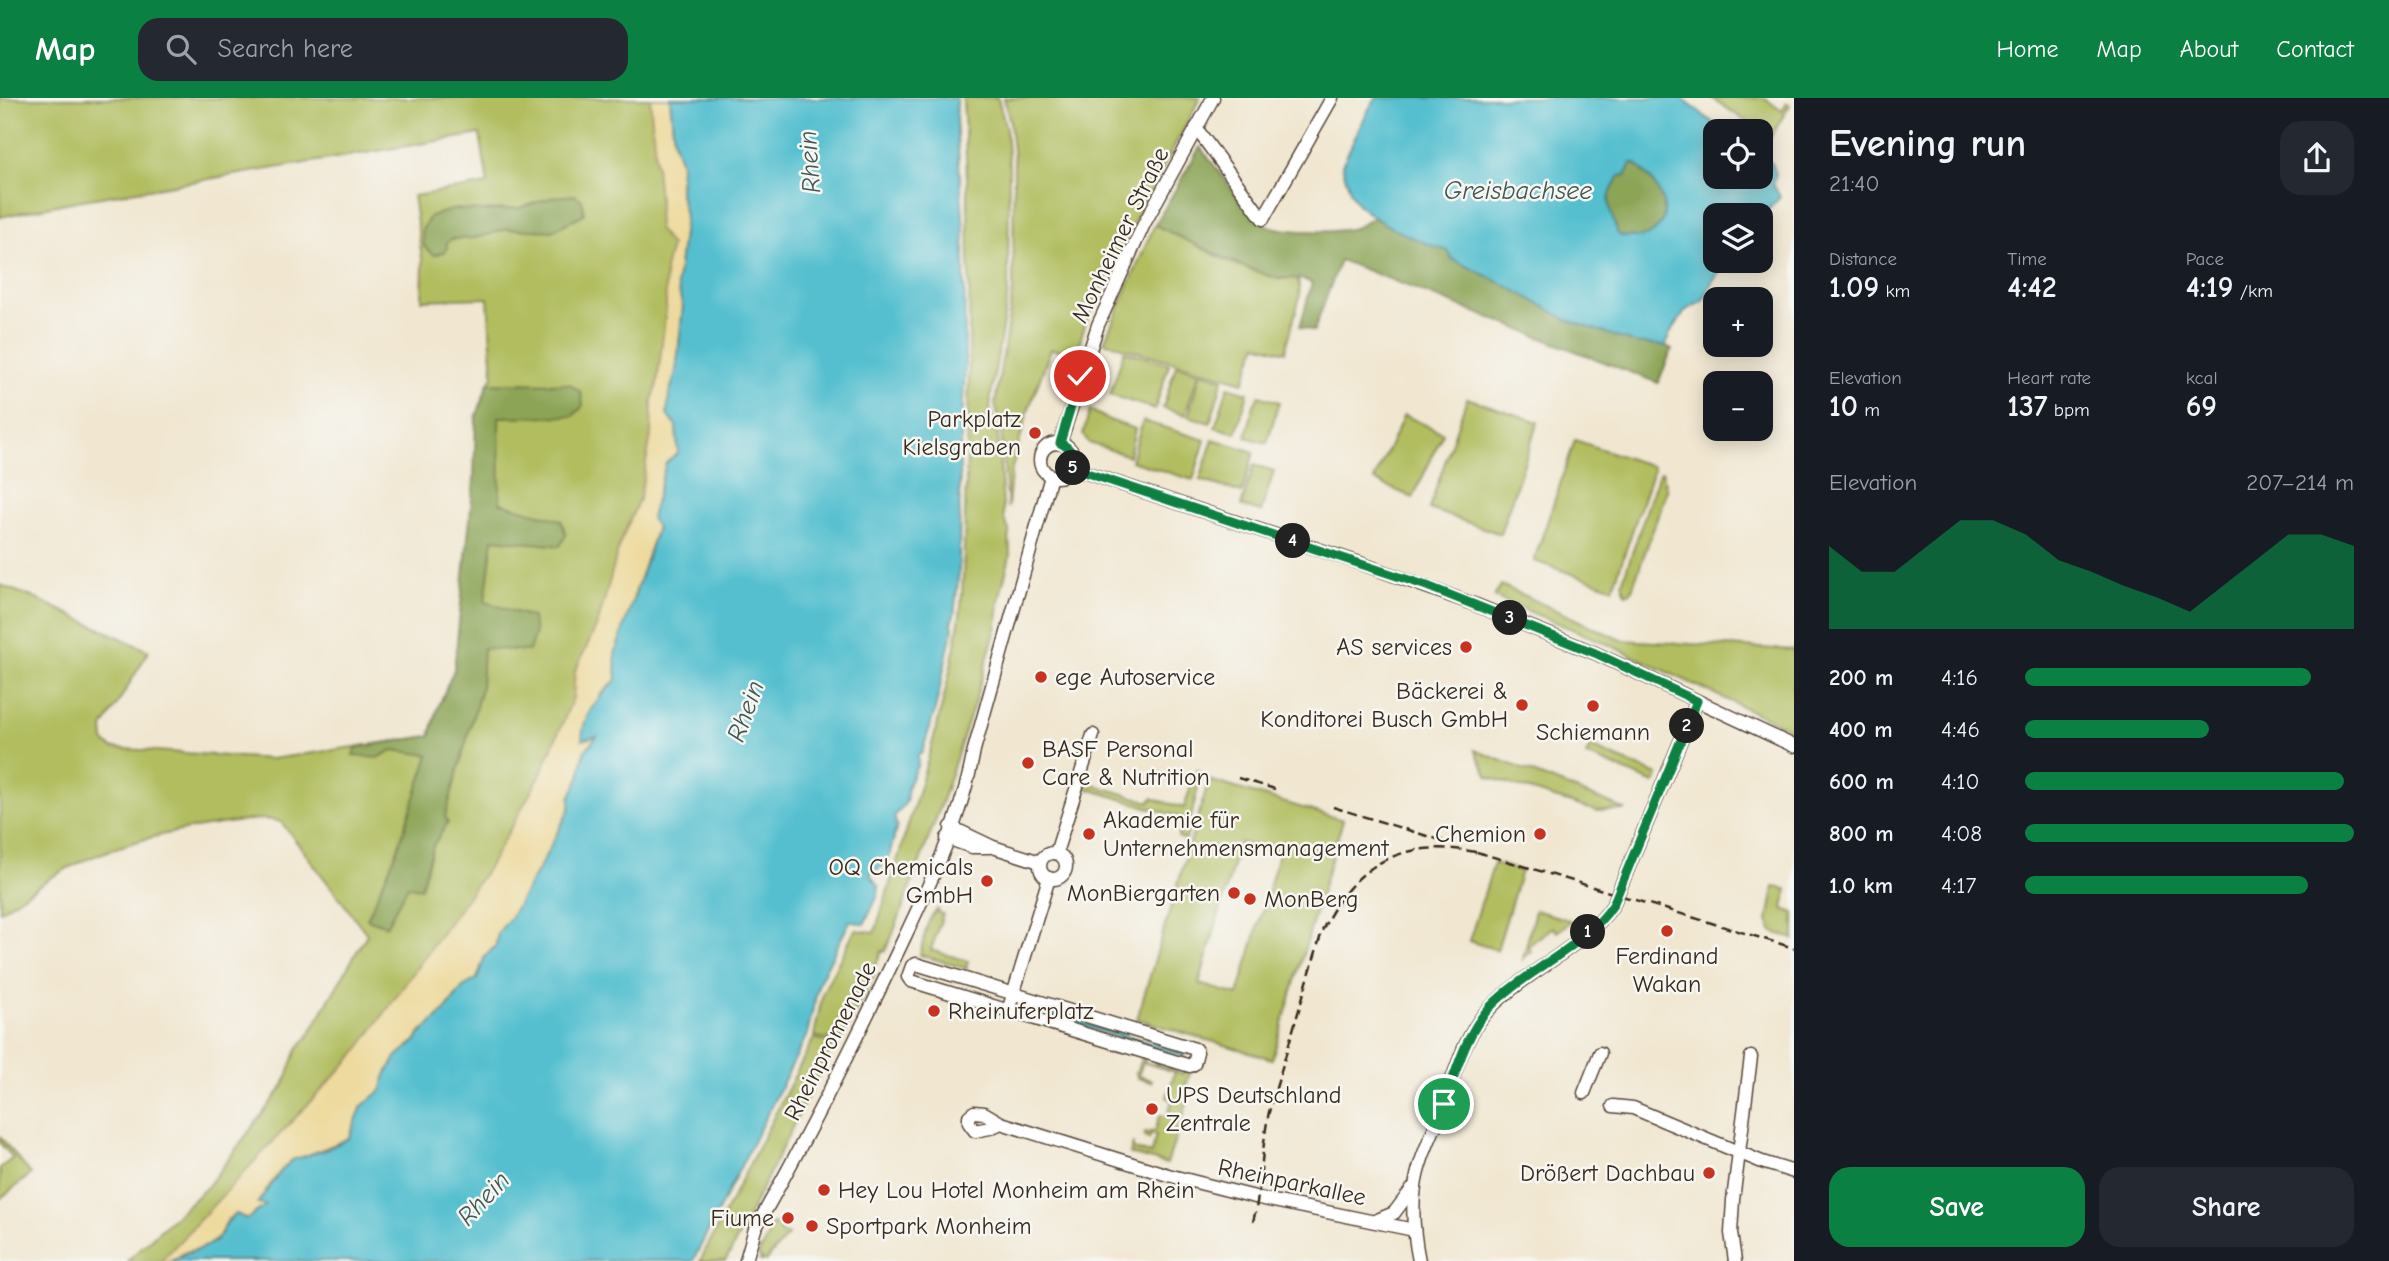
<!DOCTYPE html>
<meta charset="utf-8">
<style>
:root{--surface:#171b24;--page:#242831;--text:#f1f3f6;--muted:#9ea1a6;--accent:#0b8043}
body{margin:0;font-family:"Comic Neue",sans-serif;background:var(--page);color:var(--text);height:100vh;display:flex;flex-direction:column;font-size:26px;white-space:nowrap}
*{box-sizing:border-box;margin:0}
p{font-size:23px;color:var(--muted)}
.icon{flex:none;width:38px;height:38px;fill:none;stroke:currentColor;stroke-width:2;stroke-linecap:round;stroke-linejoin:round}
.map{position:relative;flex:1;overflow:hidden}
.sheet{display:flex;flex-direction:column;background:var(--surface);width:595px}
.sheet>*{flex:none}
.tools{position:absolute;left:1703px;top:21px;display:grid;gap:14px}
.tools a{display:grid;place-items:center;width:70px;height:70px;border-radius:14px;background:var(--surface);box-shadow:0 4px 18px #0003;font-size:35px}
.pin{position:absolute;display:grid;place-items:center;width:60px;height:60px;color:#fff;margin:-30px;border:4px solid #fff;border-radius:50%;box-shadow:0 2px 7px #0007}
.km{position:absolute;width:35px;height:35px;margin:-18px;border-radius:50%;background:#222;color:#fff;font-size:19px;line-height:35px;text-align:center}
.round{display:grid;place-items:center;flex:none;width:74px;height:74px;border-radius:21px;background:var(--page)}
.overview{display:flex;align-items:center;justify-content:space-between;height:119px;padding:0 35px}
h1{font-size:38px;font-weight:600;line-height:52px}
.stats{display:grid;grid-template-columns:repeat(3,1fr);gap:10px;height:119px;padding:7px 35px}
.stats div{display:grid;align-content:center}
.stats b{font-size:30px;font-weight:600}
.stats small{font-size:19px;font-weight:400}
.stats p{font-size:19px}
.chart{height:196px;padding:14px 35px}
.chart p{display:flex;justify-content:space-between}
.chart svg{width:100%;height:126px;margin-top:7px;fill:var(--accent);opacity:.7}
.action{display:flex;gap:14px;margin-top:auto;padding:14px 35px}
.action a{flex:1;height:80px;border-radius:21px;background:var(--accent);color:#fff;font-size:28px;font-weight:600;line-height:80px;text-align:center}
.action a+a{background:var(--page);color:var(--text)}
ul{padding:0 35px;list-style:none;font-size:23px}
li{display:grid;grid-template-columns:112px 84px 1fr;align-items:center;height:52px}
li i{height:18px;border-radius:9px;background:var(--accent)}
header{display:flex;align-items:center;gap:42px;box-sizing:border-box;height:98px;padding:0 35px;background:var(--accent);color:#fff}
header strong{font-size:33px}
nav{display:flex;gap:38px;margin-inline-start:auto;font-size:24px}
.search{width:490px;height:63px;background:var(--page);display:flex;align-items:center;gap:18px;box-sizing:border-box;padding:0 24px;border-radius:21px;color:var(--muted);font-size:26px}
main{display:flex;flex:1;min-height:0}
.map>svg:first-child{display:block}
</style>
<header>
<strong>Map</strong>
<div class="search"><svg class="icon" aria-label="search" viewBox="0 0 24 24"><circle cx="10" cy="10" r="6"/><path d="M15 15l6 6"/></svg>Search here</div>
<nav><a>Home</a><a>Map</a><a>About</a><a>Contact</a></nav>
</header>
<main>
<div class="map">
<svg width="1794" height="1163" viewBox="0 0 1794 1163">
<rect width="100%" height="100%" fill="#f6f6f2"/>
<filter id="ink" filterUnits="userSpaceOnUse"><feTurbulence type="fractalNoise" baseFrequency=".0143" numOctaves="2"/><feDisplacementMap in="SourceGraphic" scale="14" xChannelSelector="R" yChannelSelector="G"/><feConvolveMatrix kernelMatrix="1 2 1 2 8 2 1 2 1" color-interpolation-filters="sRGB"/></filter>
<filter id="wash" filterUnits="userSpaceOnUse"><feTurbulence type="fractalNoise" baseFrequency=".00686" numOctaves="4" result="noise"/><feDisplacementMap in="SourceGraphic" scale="28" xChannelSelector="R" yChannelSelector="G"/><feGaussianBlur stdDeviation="1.57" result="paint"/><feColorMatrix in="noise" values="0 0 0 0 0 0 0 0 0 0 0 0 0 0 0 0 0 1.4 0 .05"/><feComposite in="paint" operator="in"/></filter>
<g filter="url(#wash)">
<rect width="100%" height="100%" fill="#f1e7d1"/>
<g fill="#b1bd5f" stroke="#76743e" stroke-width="2" fill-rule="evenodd">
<path d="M0,0H670L676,275L582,641L253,1118L247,1121L236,1116L228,1121L218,1141L206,1148L172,1163H127L208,1088L284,987L297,951L307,940L367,836L281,724C264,718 245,723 228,725C172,732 119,745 68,770C45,782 22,799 0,813V487L32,499L149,553L103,630L104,643L112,650L271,661L430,638L438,610L454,572L493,285H488L493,279L488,200L422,202L423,167L413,98L488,86L480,36L71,104L0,119Z"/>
<path d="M963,0H998L1006,31L1009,68L1008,195L991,297L990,310L998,339L1004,421L1009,432L1010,458L999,502L997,527L976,600L937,718L892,838L885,853H882L872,874L875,875L840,943L814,938L823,894L855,832L875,834C906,732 944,624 960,518C965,476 964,428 966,386C971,257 971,128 963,0Z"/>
<path d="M1004,0H1200L1133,126L1087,221L1076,255L1051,251L1028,313L1011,374L1008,410L1001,331L995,306L1013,193L1014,62L1010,24Z"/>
<path d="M1712,0H1764L1782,13L1787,5L1790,7L1769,42L1760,33Z"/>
<path d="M1155,126L1231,165L1278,181L1298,179L1300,198L1285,254L1257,246L1244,284L1104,244Z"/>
<path d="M1124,253L1169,266L1155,311L1110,297Z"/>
<path d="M1176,267L1199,274L1185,317L1163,310Z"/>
<path d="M1201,274L1223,281L1210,325L1188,318Z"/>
<path d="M1228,289L1248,295L1236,335L1215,329Z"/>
<path d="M1259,298L1279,304L1267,345L1246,339L1254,307Z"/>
<path d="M1467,300L1538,324L1500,436L1429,411Z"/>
<path d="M1090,312L1109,322L1135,331L1129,358L1089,345L1083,336Z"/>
<path d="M1404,317L1443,335L1413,400L1374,382Z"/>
<path d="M1143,323L1205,342L1193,382L1131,363Z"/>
<path d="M1213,341L1254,354L1242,395L1200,382Z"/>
<path d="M1575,342L1654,369L1613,490L1534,463Z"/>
<path d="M1254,367L1274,373L1261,414L1241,408Z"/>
<path d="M1662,374L1667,392L1631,494L1626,496L1622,485L1659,375Z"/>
<path d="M1501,487L1621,542L1794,552V633L1603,544L1494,499Z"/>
<path d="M1590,649L1658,677L1654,685L1586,657Z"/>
<path d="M1475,652L1626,712L1596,713L1488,679Z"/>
<path d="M1198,672L1201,676L1186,742L1178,739L1183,720L1082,689L1084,684L1150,704L1152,700L1184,710L1195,675Z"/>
<path d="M1209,682L1343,722L1272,961L1137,921ZM1240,744L1279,755L1238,897L1199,886Z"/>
<path d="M1494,765L1521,773L1497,852L1469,843Z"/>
<path d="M1774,789L1787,791L1783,811L1794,815V841L1773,834L1768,823Z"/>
<path d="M938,811V815L943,816L931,852L968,863L966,870L968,871L920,857C924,842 926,820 938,811Z"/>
<path d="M1535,812L1572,823L1557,834L1553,829L1528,848L1531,853L1523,861Z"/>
<path d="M814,940L834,945L731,1153L725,1163H700Z"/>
<path d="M1142,958H1145L1144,964L1155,967L1157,962H1159L1158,968L1169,971L1171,966L1173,967L1172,972L1183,976L1185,970L1191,972L1183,997L1189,999C1181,1025 1175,1041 1167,1066L1130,1056L1133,1045V1051L1151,1056L1156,1037L1150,1036L1149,1041L1144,1039L1145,1035L1155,1033L1160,1017L1167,1019L1172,1003L1167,999L1175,974L1143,964L1138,978L1152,982L1151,984L1138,980L1136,975Z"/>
<path d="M0,1039L31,1076L0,1101V1070L13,1060L0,1045Z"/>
<path d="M772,1126L781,1128L780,1134L788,1137L766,1163H760L762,1161L759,1160V1151H762Z"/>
</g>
<g fill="#8ca456" stroke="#64673a" stroke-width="2">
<path d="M1200,49C1216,68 1244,112 1263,125C1277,135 1344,136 1359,128C1364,126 1369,122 1373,119L1398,133L1449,153L1452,161L1635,245L1666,248L1672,251L1658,285L1340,162L1314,233L1300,229L1312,185C1293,176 1286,184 1270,178C1230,164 1193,146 1155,127Z"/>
<path d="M1631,65H1634C1655,82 1682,118 1648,137C1642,141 1628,138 1621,138L1618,136C1610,110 1602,102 1620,78L1626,77Z"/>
<path d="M575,97L582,102L584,116L552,133L508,131L476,140L452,141L447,144V150L444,154L434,157L424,149L422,132L430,118L455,111L482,113L519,110L554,99Z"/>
<path d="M488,285L570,286L581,294L583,308L573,318L499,319L500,405L561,422L566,437L560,448L493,441L485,504L532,519L535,534L529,553L483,550L481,591L445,719L448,724L433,748L421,790L408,788L386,828L367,821L397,753L429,657L393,652L377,660L353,657L357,649L430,638L438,610L454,572L474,382L476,320Z"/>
</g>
<path fill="#eeda9e" stroke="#94825e" stroke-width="2" d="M650,0H670L674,44L681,66L680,95L685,118L677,186L683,209L676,275L669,296L676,328L678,355L666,365L651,420L657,429L615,556L617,581L600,597L597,637L591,648L584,654L580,678L570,700V710L543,763L510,820L498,835L496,848L485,858L477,881L463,889L444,914L419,936L416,943L397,958L386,977L381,993L362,1008L349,1040C327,1051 301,1056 282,1072C273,1080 266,1094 258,1104L266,1107L249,1122L236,1116L228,1121L219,1138L206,1149L185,1154L172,1163H161L356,955L488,770L540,678L573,600L575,573L598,525L620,445L640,399L651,337L652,302L657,287L666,211L665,171L671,148L658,131L659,102Z"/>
<g fill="#54bfcf" stroke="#487476" stroke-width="2" fill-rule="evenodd">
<path d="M670,0H957L956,22L964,134L965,267L960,356L959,474L954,517L951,524L953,529L935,612L922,655L918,657V666L908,687L906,704L894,719L897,728L887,766L871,774V778L879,788L878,797L864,826L850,823L819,884L807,937L693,1163H172C185,1153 202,1153 215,1143C225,1135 223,1124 236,1116L247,1121L266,1107L258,1105L281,1073L292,1062L325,1052L349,1040L362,1008L381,993L386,977L397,958L416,943L419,937L444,914L463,889L477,881L485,858L496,848L498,835L510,820L543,763L570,710V700L580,678L584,654L597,638L582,642C583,612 600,601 617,581L615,556L657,430L651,420L666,365L678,355L676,328L667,317L669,296L676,275L683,209L677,186L685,118L680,95L681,66L674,44Z"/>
<path d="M1376,0H1681L1724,33H1715V79H1760L1761,61L1772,65L1776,76L1773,86L1780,99L1768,112L1755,117H1715V163H1727L1712,184L1703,203L1686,212L1669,237L1666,248L1635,245L1568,222L1507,188L1452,161L1448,153C1424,146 1364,121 1353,99C1348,89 1345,77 1342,67C1353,46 1363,18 1376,0ZM1631,65H1635C1655,82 1682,119 1648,137C1642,141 1628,138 1621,138L1618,136C1610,110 1602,102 1620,78L1626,77Z"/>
<path d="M1023,906L1185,955L1184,959L1022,910Z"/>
</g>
</g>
<g filter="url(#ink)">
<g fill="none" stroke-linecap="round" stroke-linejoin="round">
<g stroke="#564639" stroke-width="15">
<g id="minor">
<path d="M1196,30L1263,121L1332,0"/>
<circle cx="1057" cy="362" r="17"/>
<path d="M1060,345L1098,227L1144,126L1213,0"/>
<path d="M1072,370L1357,464L1476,507L1595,555L1794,648"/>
<path d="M951,729L993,749L1040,764"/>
<path d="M947,740L972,749H989"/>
<circle cx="1053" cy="768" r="13"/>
<path d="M1056,755L1093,637"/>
<path d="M916,866L1195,951L1197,954L1194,966L1190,968L911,883L908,879L912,868Z"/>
<path d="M1008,913L1049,780"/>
<path d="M1584,995L1600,955"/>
<path d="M1613,1008L1633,1010L1762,1064L1794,1074"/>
<path d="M1001,1025L990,1030L975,1033L969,1025V1018L974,1014L984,1015L1001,1025L1168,1077L1259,1100L1414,1132"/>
<path d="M1375,1123L1394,1115L1413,1090"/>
<path d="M746,1162L755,1131C807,1040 854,946 899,851C929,788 962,721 974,652L1051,378"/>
<path d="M1419,1163C1414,1138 1411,1114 1415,1089C1418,1065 1430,1041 1439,1019C1453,983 1463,936 1491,909C1526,873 1586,848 1613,807L1697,603"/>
<path d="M1735,1163L1731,1135L1733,1102L1751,959"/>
</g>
</g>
<use href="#minor" stroke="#fff" stroke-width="12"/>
<g stroke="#3b2a1e" stroke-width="2.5" stroke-dasharray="10 5" stroke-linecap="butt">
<path d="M1238,680L1275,691"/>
<path d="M1333,709L1450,745"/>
<path d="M1477,754L1794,850"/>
<path d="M1253,1124C1262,1088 1261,1051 1269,1014L1322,833C1355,762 1408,738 1484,756"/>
</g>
</g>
</g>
<g fill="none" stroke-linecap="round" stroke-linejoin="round" filter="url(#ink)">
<g stroke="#fff" stroke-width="14">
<path id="route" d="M1080,278L1060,345C1071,350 1076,358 1072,370L1427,488L1595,555L1697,603L1613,807C1584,850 1526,872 1490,909C1466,935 1456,974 1444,1006"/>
</g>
<use href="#route" stroke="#0b8043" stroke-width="9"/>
</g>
<g fill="#c8321e" stroke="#f6f6f2" stroke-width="2.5">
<circle cx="1035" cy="335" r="7"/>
<circle cx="1466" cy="549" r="7"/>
<circle cx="1041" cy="579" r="7"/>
<circle cx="1522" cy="607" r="7"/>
<circle cx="1593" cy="608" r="7"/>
<circle cx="1028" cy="665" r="7"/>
<circle cx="1089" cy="736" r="7"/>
<circle cx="1540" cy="736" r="7"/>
<circle cx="987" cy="783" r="7"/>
<circle cx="1234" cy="795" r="7"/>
<circle cx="1250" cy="801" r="7"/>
<circle cx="1667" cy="833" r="7"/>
<circle cx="934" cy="913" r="7"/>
<circle cx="1152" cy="1011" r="7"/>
<circle cx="1709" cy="1075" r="7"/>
<circle cx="824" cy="1092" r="7"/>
<circle cx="788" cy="1120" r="7"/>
<circle cx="812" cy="1128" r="7"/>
</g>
<g text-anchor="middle" stroke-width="5" stroke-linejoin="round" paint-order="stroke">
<g font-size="24" fill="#3b2a1e" stroke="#f6f6f2">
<text transform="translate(1120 137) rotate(-64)" y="8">Monheimer Straße</text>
<text transform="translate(830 943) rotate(-63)" y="8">Rheinpromenade</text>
<text transform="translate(1292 1084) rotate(12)" y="8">Rheinparkallee</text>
</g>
<g font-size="24" fill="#3b2a1e" stroke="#f6f6f2" text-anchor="end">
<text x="1021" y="329">Parkplatz<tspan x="1021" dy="28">Kielsgraben</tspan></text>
<text x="1452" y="557">AS services</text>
<text x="1055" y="587" text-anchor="start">ege Autoservice</text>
<text x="1508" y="601">Bäckerei &amp;<tspan x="1508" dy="28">Konditorei Busch GmbH</tspan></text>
<text x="1593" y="642" text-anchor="middle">Schiemann</text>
<text x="1042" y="659" text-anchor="start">BASF Personal<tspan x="1042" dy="28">Care &amp; Nutrition</tspan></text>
<text x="1103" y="730" text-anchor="start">Akademie für<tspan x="1103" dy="28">Unternehmensmanagement</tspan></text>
<text x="1526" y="744">Chemion</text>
<text x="973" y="777">OQ Chemicals<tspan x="973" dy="28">GmbH</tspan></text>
<text x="1220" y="803">MonBiergarten</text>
<text x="1264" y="809" text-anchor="start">MonBerg</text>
<text x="1667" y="866" text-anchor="middle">Ferdinand<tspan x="1667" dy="28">Wakan</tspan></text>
<text x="948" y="921" text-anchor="start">Rheinuferplatz</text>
<text x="1166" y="1005" text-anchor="start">UPS Deutschland<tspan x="1166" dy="28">Zentrale</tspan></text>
<text x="1695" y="1083">Drößert Dachbau</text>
<text x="838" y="1100" text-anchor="start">Hey Lou Hotel Monheim am Rhein</text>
<text x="774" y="1128">Fiume</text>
<text x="826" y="1136" text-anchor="start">Sportpark Monheim</text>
</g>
<g font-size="26" font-style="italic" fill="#425753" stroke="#f6f6f2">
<text transform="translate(809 64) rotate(-94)" y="9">Rhein</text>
<text x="1518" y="101">Greisbachsee</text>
<text transform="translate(745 613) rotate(-70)" y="9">Rhein</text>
<text transform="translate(483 1100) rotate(-47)" y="9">Rhein</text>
</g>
</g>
</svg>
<div class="tools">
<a><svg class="icon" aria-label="locate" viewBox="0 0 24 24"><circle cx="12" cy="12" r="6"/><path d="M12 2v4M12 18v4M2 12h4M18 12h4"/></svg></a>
<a><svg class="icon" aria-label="layers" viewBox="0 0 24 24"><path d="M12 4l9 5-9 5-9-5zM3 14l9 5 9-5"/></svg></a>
<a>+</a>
<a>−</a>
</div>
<div class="pin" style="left:1444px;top:1006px;background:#1e9e55"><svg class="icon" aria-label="arrive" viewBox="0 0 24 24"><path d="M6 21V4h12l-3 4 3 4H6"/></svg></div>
<div class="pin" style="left:1080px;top:278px;background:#d93025"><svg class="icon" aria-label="check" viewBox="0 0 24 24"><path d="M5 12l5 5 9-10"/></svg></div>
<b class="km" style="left:1588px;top:834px">1</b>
<b class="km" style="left:1687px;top:628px">2</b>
<b class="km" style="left:1510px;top:520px">3</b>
<b class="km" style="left:1293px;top:443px">4</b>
<b class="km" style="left:1073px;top:370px">5</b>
</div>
<section class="sheet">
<div class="overview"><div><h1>Evening run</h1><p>21:40</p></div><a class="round"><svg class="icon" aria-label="share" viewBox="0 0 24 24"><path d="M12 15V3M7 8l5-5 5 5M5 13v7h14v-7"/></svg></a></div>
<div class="stats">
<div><p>Distance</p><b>1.09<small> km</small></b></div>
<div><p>Time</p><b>4:42</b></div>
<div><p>Pace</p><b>4:19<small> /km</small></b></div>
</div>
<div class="stats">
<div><p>Elevation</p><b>10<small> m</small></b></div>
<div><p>Heart rate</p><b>137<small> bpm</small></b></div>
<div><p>kcal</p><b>69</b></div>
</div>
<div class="chart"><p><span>Elevation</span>207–214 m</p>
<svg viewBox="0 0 160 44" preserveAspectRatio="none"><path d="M0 44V15L10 24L20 24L30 15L40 6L50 6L60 11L70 20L80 24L90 29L100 33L110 38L120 29L130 20L140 11L150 11L160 15V44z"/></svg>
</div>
<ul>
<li><b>200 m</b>4:16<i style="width:87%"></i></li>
<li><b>400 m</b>4:46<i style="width:56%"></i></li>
<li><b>600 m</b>4:10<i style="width:97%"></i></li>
<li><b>800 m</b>4:08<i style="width:100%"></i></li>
<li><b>1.0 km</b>4:17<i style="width:86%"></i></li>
</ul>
<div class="action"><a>Save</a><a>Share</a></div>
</section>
</main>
